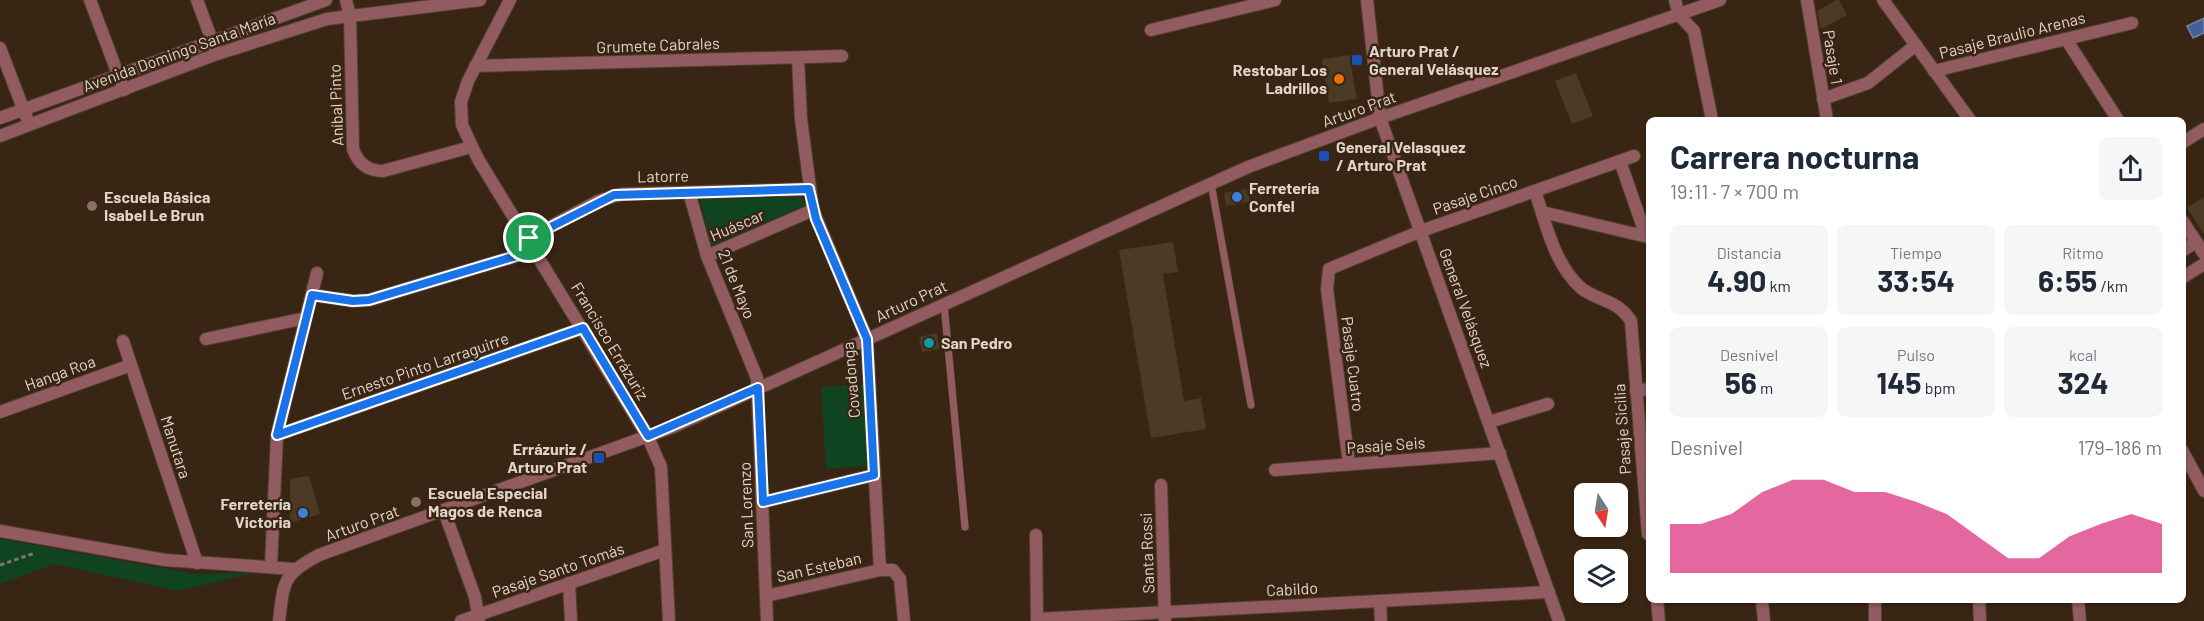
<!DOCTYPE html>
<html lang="es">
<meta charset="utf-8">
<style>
:root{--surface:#fff;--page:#f6f6f7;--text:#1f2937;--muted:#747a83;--accent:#db2777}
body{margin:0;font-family:Barlow,sans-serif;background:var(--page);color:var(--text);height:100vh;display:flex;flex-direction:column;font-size:22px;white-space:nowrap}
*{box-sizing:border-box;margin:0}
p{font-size:20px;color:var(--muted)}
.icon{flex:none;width:33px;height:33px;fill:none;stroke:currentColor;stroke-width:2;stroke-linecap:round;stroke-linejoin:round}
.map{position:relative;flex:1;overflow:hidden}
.details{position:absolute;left:1646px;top:117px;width:540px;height:486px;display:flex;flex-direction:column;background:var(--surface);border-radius:9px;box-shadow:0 2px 4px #0004}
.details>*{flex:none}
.needle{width:39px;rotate:168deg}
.fabs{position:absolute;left:1574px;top:483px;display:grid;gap:12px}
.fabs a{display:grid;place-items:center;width:54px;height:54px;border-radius:9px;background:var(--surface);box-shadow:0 2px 4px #0004;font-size:30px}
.pin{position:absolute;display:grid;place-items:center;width:51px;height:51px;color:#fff;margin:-26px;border:3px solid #fff;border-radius:50%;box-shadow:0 2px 6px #0007}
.round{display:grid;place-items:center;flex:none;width:63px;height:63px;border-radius:9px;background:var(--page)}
.head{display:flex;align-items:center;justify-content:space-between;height:102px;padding:0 24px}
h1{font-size:33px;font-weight:700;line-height:45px}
.metrics{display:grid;grid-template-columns:repeat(3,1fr);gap:9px;height:102px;padding:6px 24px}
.metrics div{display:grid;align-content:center;border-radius:9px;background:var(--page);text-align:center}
.metrics b{font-size:30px;font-weight:700}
.metrics small{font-size:16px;font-weight:400}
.metrics p{font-size:16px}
.chart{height:168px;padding:12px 24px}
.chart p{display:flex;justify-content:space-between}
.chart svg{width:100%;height:108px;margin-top:6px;fill:var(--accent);opacity:.7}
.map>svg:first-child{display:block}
</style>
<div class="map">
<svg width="2204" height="621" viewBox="0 0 2204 621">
<rect width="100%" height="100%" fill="#392513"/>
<g fill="#104421">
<path d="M802,197L804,206L711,246L700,199Z"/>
<path d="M862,384L868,466L826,469L821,387Z"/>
<path d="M0,539L195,574L253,573L178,591L55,564L0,584Z"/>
</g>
<path fill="#446098" stroke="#7383a7" stroke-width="1.5" d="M2204,18V33L2193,38L2187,26Z"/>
<g fill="#4c3a25">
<path d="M1836,0H1839L1847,15L1821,29L1817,11Z"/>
<path d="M1349,55L1357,99L1329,103L1322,59Z"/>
<path d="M1576,73L1593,116L1572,124L1555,81Z"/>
<path d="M1247,189L1250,202L1226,206L1224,193Z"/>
<path d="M2204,197V234L2187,208Z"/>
<path d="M1173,242L1178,272L1163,274L1184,401L1201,398L1206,429L1151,438L1119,250Z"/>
<path d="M937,333L940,349L922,352L919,337Z"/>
<path d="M309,476L320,514L290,523V479Z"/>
</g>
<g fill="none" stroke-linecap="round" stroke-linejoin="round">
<g stroke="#544130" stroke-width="8">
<g id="service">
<path d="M1211,183L1251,405"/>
<path d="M944,304L965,527"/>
</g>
</g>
<g stroke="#544130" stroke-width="14">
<g id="minor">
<path d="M90,0L124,90"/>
<path d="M197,0L217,54"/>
<path d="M346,0L350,16L353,149C358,163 368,171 383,171L471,147"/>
<path d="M1367,0L1380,118L1559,621"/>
<path d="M1675,0L1679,15L1694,31L1712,120"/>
<path d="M1807,0L1827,120"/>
<path d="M1151,30L1275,0"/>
<path d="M2066,39L2118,120"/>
<path d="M0,48L29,124"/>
<path d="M798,58L801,119L813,210L867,339L880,570"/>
<path d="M475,66L842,56"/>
<path d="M1934,71L2132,23"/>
<path d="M1823,99L1868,83L1916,45"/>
<path d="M2182,143L2204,129"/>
<path d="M1620,161L1646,236"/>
<path d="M1535,191C1546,224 1554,264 1581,288C1599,302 1617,299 1631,321L1648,534"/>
<path d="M689,192L707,256L757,378L767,621"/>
<path d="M1542,212L1648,237"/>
<path d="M2182,220L2204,254"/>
<path d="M529,238L598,201L622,194L809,189"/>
<path d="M2182,251L2196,242"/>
<path d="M707,256L813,210"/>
<path d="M2182,278L2204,264"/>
<path d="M312,295L353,301L369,300L536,250"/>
<path d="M206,339L306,318"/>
<path d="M123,341L197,563"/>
<path d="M1636,391L1648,389"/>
<path d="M0,412L131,365"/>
<path d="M1489,422L1548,404"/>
<path d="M277,435L583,328"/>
<path d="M1349,464L1327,289L1329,269L1421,231L1634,156"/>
<path d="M1275,470L1500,453"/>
<path d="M1161,485L1165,621"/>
<path d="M763,502L874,475"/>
<path d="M444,511L475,597L479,621"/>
<path d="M0,531L165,560L294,569"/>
<path d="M1036,535L1037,621"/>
<path d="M271,566L277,435L317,273"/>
<path d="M569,583L571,621"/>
<path d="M766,596L880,570H893L900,579L904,621"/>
<path d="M1657,600L1659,621"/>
<path d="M1762,600L1764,621"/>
<path d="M1875,600V621"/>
<path d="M1979,600L1980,621"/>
<path d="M2078,600L2080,621"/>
<path d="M1380,601L1381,621"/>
<path d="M1037,619L1549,592"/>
<path d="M461,621L665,550"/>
</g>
</g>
<g stroke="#544130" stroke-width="14">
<g id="tertiary">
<path d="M510,0L468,81L461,102L462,125L478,159L648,437L661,467L669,621"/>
<path d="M1883,0L1970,120"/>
<path d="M0,118L326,0"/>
<path d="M0,136L217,54L327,19L480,0"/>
<path d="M2182,450L2204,491"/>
<path d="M279,621C284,581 282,575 319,555L673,427L1248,167L1380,118L1720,0"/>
</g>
</g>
<path stroke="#847465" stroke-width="3" stroke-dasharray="4.5 3" stroke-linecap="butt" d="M0,565L35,553"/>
<use href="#service" stroke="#915b5f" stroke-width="7"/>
<use href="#minor" stroke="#915b5f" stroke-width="12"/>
<use href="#tertiary" stroke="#915b5f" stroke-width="12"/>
</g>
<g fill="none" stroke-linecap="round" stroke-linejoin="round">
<g stroke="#fff" stroke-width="12">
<path id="route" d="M809,189L816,219L867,339L874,475L763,502L758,388L648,436L583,328L277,435L312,295L353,301L369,300L536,250L529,238L614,195Z"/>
</g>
<use href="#route" stroke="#1a73e8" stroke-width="8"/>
</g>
<g fill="#1a4fb4" stroke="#392513" stroke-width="2">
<rect x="1351" y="54" width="12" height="12" rx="3"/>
<rect x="1318" y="150" width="12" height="12" rx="3"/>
<rect x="593" y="452" width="12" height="12" rx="3"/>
</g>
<circle fill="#e8710a" stroke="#392513" stroke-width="2" cx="1339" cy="79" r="6"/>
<g fill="#3f7fe0" stroke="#392513" stroke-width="2">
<circle cx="1237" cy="197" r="6"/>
<circle cx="303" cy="513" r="6"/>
</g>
<g fill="#8d6e63" stroke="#392513" stroke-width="2">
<circle cx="92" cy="206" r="6"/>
<circle cx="416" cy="502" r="6"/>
</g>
<circle fill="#0f9aa8" stroke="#392513" stroke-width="2" cx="929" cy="343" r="6"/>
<g text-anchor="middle" stroke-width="5" stroke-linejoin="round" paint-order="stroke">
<g font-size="16" fill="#e1d4c9" stroke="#392513">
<text transform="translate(2012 35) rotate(-14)" y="6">Pasaje Braulio Arenas</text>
<text transform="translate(658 45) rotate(-2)" y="6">Grumete Cabrales</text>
<text transform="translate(179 52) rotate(-20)" y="6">Avenida Domingo Santa María</text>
<text transform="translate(1833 57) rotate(81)" y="6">Pasaje 1</text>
<text transform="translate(336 105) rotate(-92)" y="6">Aníbal Pinto</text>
<text transform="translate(1359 109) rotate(-20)" y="6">Arturo Prat</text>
<text transform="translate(663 176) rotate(-1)" y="6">Latorre</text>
<text transform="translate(1475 195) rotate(-19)" y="6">Pasaje Cinco</text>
<text transform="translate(737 225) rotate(-23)" y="6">Huáscar</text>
<text transform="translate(737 284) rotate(68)" y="6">21 de Mayo</text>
<text transform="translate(911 301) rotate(-25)" y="6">Arturo Prat</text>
<text transform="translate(1466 308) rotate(70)" y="6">General Velásquez</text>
<text transform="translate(610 341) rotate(59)" y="6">Francisco Errázuriz</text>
<text transform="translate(1353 364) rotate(83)" y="6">Pasaje Cuatro</text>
<text transform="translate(425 366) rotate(-19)" y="6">Ernesto Pinto Larraguirre</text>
<text transform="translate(60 373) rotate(-20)" y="6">Hanga Roa</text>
<text transform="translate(851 380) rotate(-95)" y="6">Covadonga</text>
<text transform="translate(1622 429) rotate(-94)" y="6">Pasaje Sicilia</text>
<text transform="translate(1386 445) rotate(-4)" y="6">Pasaje Seis</text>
<text transform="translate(176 447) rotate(72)" y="6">Manutara</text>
<text transform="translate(746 505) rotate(-92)" y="6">San Lorenzo</text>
<text transform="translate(362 523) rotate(-20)" y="6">Arturo Prat</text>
<text transform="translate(1147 553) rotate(-92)" y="6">Santa Rossi</text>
<text transform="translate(819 567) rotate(-13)" y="6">San Esteban</text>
<text transform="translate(558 570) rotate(-19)" y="6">Pasaje Santo Tomás</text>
<text transform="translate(1292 589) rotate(-3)" y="6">Cabildo</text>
</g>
<g font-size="16" font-weight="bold" fill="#e1d4c9" stroke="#392513" text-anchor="start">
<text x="1369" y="57">Arturo Prat /<tspan x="1369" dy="18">General Velásquez</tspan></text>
<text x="1327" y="76" text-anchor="end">Restobar Los<tspan x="1327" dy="18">Ladrillos</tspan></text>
<text x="1336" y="153">General Velasquez<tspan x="1336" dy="18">/ Arturo Prat</tspan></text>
<text x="1249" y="194">Ferretería<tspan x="1249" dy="18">Confel</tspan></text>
<text x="104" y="203">Escuela Básica<tspan x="104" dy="18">Isabel Le Brun</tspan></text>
<text x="941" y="349">San Pedro</text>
<text x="587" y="455" text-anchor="end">Errázuriz /<tspan x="587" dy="18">Arturo Prat</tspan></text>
<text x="428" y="499">Escuela Especial<tspan x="428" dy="18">Magos de Renca</tspan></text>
<text x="291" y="510" text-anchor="end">Ferretería<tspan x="291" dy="18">Victoria</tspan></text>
</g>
</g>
</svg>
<div class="fabs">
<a><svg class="needle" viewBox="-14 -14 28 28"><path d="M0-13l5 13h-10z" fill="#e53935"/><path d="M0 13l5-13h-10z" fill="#747a83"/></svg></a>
<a><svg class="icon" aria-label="layers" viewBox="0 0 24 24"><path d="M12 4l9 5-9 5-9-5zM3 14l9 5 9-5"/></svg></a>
</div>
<div class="pin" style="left:529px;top:238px;background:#1e9e55"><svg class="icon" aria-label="arrive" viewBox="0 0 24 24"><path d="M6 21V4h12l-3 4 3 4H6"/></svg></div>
<section class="details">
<div class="head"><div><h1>Carrera nocturna</h1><p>19:11 · 7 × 700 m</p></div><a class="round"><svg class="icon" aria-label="share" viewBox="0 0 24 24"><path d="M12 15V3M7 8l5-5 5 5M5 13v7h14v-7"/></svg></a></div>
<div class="metrics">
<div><p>Distancia</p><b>4.90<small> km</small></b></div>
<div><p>Tiempo</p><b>33:54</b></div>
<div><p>Ritmo</p><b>6:55<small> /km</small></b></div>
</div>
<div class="metrics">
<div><p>Desnivel</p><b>56<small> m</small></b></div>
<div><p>Pulso</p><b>145<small> bpm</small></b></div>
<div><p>kcal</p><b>324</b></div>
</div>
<div class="chart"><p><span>Desnivel</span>179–186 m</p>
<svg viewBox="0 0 160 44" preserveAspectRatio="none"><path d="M0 44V24L10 24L20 20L30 11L40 6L50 6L60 11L70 11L80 15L90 20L100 29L110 38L120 38L130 29L140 24L150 20L160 24V44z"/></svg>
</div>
</section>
</div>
